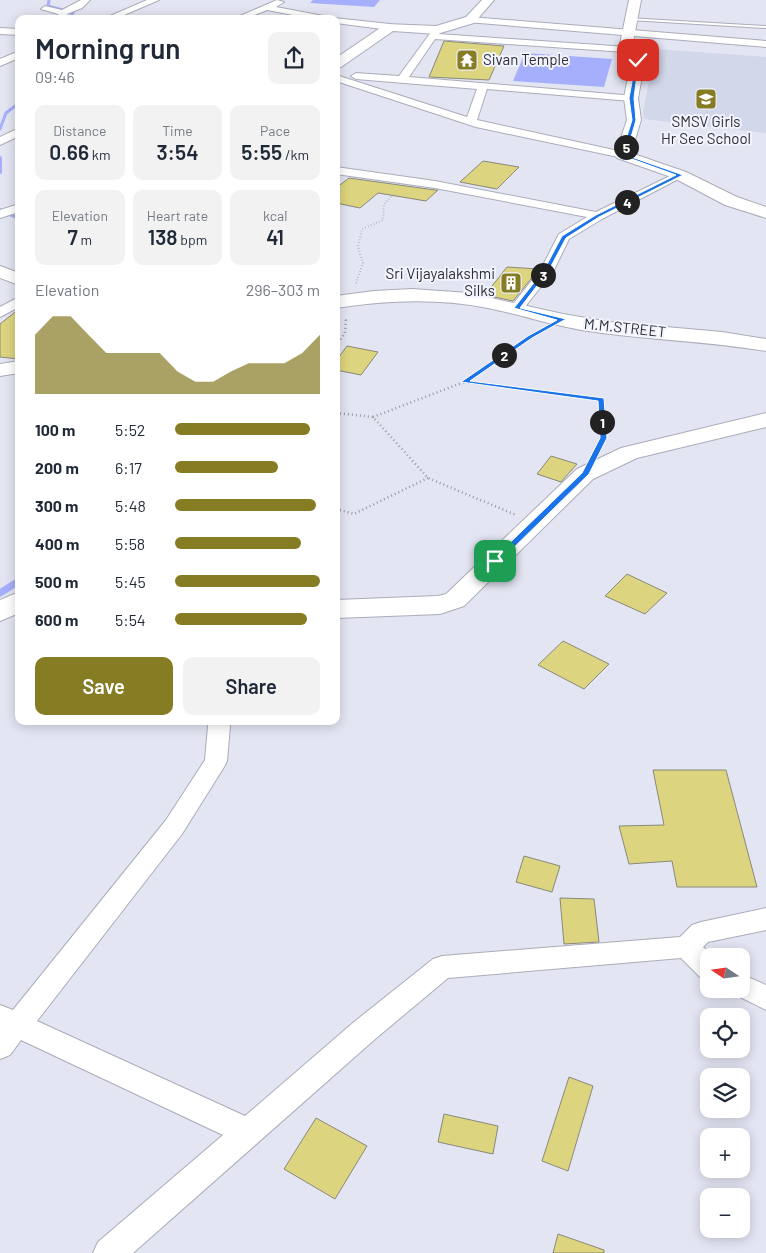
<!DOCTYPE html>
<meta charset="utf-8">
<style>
:root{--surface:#fff;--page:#f2f2f3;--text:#1f2937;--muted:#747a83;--accent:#857c23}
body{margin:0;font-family:Barlow,sans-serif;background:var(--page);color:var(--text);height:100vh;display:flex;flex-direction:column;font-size:19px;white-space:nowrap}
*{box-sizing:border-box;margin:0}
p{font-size:16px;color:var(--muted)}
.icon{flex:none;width:28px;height:28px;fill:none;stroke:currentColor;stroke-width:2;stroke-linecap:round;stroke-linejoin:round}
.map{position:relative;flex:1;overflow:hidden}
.panel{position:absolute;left:15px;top:15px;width:325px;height:710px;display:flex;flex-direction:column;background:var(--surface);border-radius:10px;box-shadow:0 2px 12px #0003}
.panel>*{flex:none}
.needle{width:32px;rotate:283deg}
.fabs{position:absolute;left:700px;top:948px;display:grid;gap:10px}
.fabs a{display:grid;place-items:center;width:50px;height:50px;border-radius:10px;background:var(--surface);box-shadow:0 2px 12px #0003;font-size:25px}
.pin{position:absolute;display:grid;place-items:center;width:42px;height:42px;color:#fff;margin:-21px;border-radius:10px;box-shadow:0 2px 8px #0006}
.km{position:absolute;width:25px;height:25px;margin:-12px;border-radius:50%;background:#222;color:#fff;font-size:14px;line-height:25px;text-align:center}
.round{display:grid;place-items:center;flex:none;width:52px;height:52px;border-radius:10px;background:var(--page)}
.headline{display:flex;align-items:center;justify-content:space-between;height:85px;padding:0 20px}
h1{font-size:28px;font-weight:600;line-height:38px}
.figures{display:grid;grid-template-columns:repeat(3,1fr);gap:8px;height:85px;padding:5px 20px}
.figures div{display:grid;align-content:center;border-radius:10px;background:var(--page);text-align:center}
.figures b{font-size:21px;font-weight:600}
.figures small{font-size:14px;font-weight:400}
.figures p{font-size:14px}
.chart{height:140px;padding:10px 20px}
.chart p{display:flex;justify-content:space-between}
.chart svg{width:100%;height:90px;margin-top:5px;fill:var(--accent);opacity:.7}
.action{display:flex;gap:10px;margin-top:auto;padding:10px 20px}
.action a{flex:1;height:58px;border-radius:10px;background:var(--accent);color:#fff;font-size:20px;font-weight:600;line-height:58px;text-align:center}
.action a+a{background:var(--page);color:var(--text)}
ul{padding:0 20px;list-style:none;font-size:16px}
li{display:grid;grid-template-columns:80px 60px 1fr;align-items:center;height:38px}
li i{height:12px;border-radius:6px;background:var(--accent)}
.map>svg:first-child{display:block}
</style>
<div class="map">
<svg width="766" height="1253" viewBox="0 0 766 1253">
<rect width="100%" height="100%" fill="#e3e5f3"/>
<path fill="#d3d7ea" d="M655,49L766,57V133L644,119L643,112Z"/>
<g fill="#a5affb">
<path d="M313,0H380L374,7L310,3Z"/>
<path d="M525,53L612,59L604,87L513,81Z"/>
</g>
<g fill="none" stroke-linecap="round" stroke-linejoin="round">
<g stroke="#a5affb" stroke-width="3">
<path d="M49,0L48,6L73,13L69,19"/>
<path d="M0,129L6,113L19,103"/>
</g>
<g stroke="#a5affb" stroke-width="4">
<path d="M0,158V172"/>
<path d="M0,210L19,218"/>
</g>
<path stroke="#a5affb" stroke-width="7" d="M0,593L19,581"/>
</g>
<g fill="#dcd47e" stroke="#89897c">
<path d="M444,41L504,46L489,80L429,77Z"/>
<path d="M483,161L519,167L497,189L460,182Z"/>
<path d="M349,178L435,190H438L426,201L378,193L360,208L336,203V188Z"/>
<path d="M507,267L539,269L513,301L485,295Z"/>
<path d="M19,309V359L0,357V324Z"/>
<path d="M347,346L378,352L361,375L336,370V361Z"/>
<path d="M551,456L577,464L561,482L537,474Z"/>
<path d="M627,574L667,593L645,614L605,596Z"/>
<path d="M563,641L609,664L584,689L538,665Z"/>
<path d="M653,770H726L757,887H677L672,861L629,864L619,826L664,825Z"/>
<path d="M524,856L560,866L552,892L516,882Z"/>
<path d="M560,898L594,899L599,942L564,944Z"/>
<path d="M569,1077L593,1086L568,1171L542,1161Z"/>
<path d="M444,1114L498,1126L493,1154L438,1142Z"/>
<path d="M316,1118L367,1146L335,1199L284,1169Z"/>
<path d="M558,1234L604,1250V1253H553Z"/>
</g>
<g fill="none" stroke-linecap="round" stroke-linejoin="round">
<g stroke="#aaacb9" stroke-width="2">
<path id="lane" d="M628,18L766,26V28L630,20Z"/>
</g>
<g stroke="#aaacb9" stroke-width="2">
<g id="street">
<path d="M81,0H90L82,8L67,14L70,19H61L58,14L41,9L45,6L62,10Z"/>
<path d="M147,0H159L115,19H103Z"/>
<path d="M277,0L284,2L276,7L334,18L390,24L395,27L390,30L336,23V19H314L267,10L245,19H233Z"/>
<path d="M470,17L766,41V47L467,22V18Z"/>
<path d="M437,27L442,30L439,34L628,47V51L625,52L435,39L409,77L635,96L636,98L631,101L487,89L477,120L623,152L629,155L623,158L476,127L336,81V75L467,117L477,89L356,79L351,76L356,73L399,76L434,28Z"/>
<path d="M0,28L19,29V35L0,34Z"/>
<path d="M19,51V58L0,66V59Z"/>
<path d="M19,128V136L0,145V137Z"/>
<path d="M336,167L435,181L596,212L676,173L680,171L686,175L602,219L569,239L554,270L521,312H511L509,309L541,269L559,234L587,217L435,188L336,174Z"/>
<path d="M19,204V212L0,218V210Z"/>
<path d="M19,297V307L0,317V307Z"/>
<path d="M205,721H227L230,726L227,761L224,767L182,834L37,1021L245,1116L354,1022L433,959L442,956L680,937L692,925L701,922L766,908V930L708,942L703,947L713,956H709V980L700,977L681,958L448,978L374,1040L133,1253H93L98,1242L223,1135L21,1040L10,1055L0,1059V1005L13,1010L166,820L205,760L208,726Z"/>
<path d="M741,974L766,985V1010L732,993L729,989H741Z"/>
</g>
</g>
<g stroke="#aaacb9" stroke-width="2">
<g id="secondary">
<path d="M482,0H494L474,23L437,34L393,31L341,67L336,68V58L386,24L436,26L466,17Z"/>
<path d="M629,0H641L632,48L645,60L638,98L641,120L631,153L686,172L737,197L766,207V218L725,205L674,178L617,158L615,155L627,120L624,98L631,61L619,49Z"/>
<path d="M19,361V373L0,376V364Z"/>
</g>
</g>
<g stroke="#aaacb9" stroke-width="2">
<g id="primary">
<path d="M0,266L19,273V285L0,278Z"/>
<path d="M412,289L469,293L563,314L610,322L722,332L766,339V351C707,341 647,340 588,331C554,326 522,315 488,308C438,298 387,300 336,308V296L374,291Z"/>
<path d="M766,413V427L637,458L593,479L464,606L440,614L336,618V600L438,596L446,594L577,469L621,448Z"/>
<path d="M19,592V613L0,621V600Z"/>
</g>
</g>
<g stroke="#9899a3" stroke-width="2" stroke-dasharray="0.5 2.5" stroke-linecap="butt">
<path d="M356,283L363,263L358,247L362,229L383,220L384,204L395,193"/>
<path d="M346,320V317"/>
</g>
<g stroke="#9899a3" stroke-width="2.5" stroke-dasharray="1 3" stroke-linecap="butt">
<path d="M336,346L345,333L346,318"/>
<path d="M464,382L601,399L603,438L599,447"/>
<path d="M336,413L373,417L428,478L516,515"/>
<path d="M373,417L464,382L540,331"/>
<path d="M336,509L354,514L428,478"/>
</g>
<use href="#lane" fill="#fff" fill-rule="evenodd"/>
<use href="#street" fill="#fff" fill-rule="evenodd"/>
<use href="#secondary" fill="#fff" fill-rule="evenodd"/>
<use href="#primary" fill="#fff" fill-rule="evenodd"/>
</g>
<path fill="#1a73e8" stroke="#fff" d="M639,59L634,98L636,120L626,155L683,175L599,217L566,238L549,270L520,308L566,319L532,338L470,381L604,398L607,438L589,474L498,563H492V560L582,473L600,438L598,401L461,382L528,336L557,320L514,308L544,270L562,236L596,215L676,175L621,155L632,120L629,98L636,60Z"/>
<defs>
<g id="temple-square" transform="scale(1.125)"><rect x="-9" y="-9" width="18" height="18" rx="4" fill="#857c23" stroke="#f1f3fe"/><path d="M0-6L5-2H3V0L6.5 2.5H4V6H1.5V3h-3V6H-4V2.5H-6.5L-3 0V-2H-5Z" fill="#fff"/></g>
<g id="school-square" transform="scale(1.125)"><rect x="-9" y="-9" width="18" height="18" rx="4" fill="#857c23" stroke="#f1f3fe"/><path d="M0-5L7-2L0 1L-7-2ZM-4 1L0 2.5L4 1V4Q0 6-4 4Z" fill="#fff"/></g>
<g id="building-square" transform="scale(1.125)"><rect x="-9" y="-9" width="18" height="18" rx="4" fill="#857c23" stroke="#f1f3fe"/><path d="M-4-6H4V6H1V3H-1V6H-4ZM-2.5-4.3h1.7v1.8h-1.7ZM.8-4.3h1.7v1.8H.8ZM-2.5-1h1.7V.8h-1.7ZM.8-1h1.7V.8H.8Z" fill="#fff"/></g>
</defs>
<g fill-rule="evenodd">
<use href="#temple-square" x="467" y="60"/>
<use href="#school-square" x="706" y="99"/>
<use href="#building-square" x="511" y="283"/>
</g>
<g text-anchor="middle" stroke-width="4" stroke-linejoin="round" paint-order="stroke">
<g font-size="15" fill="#2d2e33" stroke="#f1f3fe" text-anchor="start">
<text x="483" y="65">Sivan Temple</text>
<text x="706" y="127" text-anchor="middle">SMSV Girls<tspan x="706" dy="17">Hr Sec School</tspan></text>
<text x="495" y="279" text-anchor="end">Sri Vijayalakshmi<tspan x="495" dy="17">Silks</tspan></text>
</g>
<g font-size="15" fill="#2d2e33" stroke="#f1f3fe">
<text transform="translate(625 328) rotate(6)" y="5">M.M.STREET</text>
</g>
</g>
</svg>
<div class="fabs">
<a><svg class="needle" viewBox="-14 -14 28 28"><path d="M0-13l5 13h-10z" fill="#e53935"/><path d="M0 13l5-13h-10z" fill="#747a83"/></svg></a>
<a><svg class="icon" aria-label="locate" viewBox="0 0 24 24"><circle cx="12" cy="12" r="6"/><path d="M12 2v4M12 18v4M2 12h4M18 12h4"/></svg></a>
<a><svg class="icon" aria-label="layers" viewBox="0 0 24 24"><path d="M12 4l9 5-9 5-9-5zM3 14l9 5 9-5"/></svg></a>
<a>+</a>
<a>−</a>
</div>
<div class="pin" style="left:495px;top:561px;background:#1e9e55"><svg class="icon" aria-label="arrive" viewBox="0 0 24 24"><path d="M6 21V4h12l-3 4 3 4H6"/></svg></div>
<div class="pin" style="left:638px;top:60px;background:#d93025"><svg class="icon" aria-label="check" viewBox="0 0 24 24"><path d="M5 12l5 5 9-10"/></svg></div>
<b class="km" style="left:602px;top:422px">1</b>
<b class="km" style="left:504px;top:355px">2</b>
<b class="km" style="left:543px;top:275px">3</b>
<b class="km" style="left:627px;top:202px">4</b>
<b class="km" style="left:626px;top:147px">5</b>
<section class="panel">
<div class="headline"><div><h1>Morning run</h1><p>09:46</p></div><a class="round"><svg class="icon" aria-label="share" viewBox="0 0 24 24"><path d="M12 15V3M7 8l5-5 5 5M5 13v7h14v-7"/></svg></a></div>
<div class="figures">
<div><p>Distance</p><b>0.66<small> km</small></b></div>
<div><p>Time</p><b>3:54</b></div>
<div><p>Pace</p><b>5:55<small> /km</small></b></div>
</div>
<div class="figures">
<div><p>Elevation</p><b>7<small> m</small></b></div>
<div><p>Heart rate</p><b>138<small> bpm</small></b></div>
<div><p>kcal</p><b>41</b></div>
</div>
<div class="chart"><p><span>Elevation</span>296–303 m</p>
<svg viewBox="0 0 160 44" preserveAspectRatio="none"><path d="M0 44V15L10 6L20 6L30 15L40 24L50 24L60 24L70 24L80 33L90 38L100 38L110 33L120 29L130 29L140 29L150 24L160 15V44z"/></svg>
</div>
<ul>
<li><b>100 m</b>5:52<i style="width:93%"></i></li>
<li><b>200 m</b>6:17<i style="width:71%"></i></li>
<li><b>300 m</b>5:48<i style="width:97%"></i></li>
<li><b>400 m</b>5:58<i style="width:87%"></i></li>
<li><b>500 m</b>5:45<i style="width:100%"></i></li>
<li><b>600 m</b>5:54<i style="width:91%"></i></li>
</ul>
<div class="action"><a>Save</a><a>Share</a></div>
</section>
</div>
